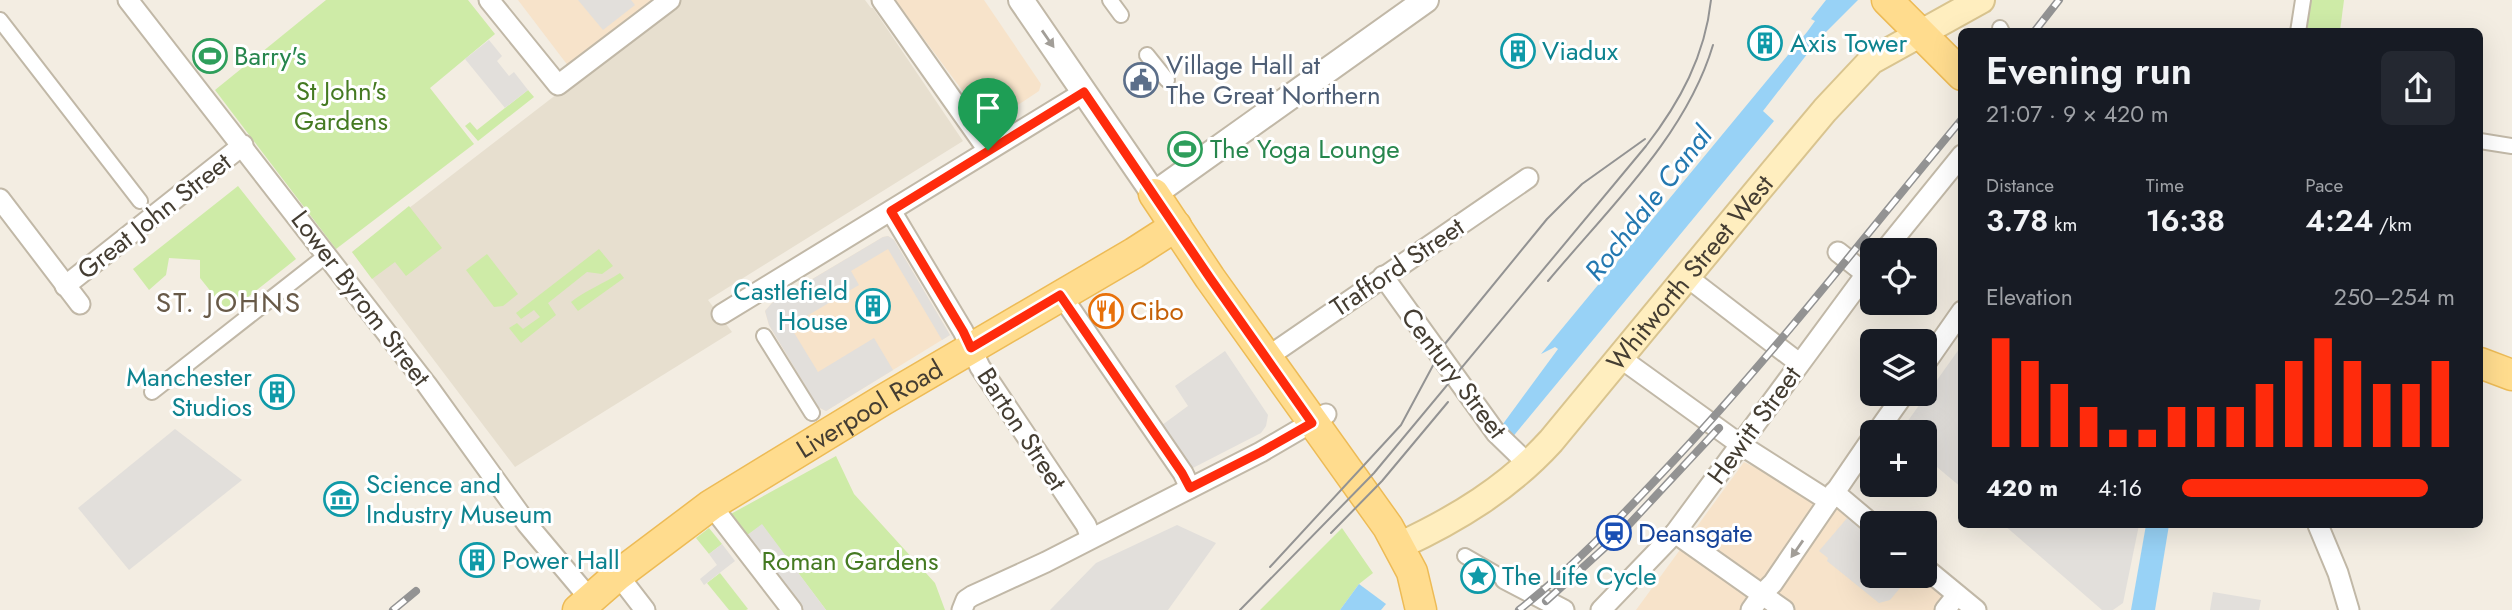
<!DOCTYPE html>
<meta charset="utf-8">
<style>
:root{--surface:#171b24;--page:#242831;--text:#f1f3f6;--muted:#9ea1a6;--accent:#ff2b0c}
body{margin:0;font-family:Jost,sans-serif;background:var(--page);color:var(--text);height:100vh;display:flex;flex-direction:column;font-size:26px;white-space:nowrap}
*{box-sizing:border-box;margin:0}
p{font-size:23px;color:var(--muted)}
.icon{flex:none;width:38px;height:38px;fill:none;stroke:currentColor;stroke-width:2;stroke-linecap:round;stroke-linejoin:round}
.map{position:relative;flex:1;overflow:hidden}
.side{position:absolute;left:1958px;top:28px;width:525px;height:500px;display:flex;flex-direction:column;background:var(--surface);border-radius:10px;box-shadow:0 7px 28px #0002}
.side>*{flex:none}
.buttons{position:absolute;left:1860px;top:238px;display:grid;gap:14px}
.buttons a{display:grid;place-items:center;width:77px;height:77px;border-radius:10px;background:var(--surface);box-shadow:0 7px 28px #0002;font-size:35px}
.pin{position:absolute;display:grid;place-items:center;width:60px;height:60px;color:#fff;margin:-72px -30px;border-radius:50% 50% 50% 0;rotate:-45deg;box-shadow:0 0 7px #0007}
.pin .icon{rotate:45deg}
.round{display:grid;place-items:center;flex:none;width:74px;height:74px;border-radius:10px;background:var(--page)}
.overview{display:flex;align-items:center;justify-content:space-between;height:119px;padding:0 28px}
h1{font-size:38px;font-weight:600;line-height:52px}
.stats{display:grid;grid-template-columns:repeat(3,1fr);gap:10px;height:119px;padding:7px 28px}
.stats div{display:grid;align-content:center}
.stats b{font-size:30px;font-weight:600}
.stats small{font-size:19px;font-weight:400}
.stats p{font-size:19px}
.chart{height:196px;padding:14px 28px}
.chart p{display:flex;justify-content:space-between}
.chart svg{width:100%;height:126px;margin-top:7px;stroke:var(--accent);stroke-width:6}
ul{padding:0 28px;list-style:none;font-size:23px}
li{display:grid;grid-template-columns:112px 84px 1fr;align-items:center;height:52px}
li i{height:18px;border-radius:9px;background:var(--accent)}
.map>svg:first-child{display:block}
</style>
<div class="map">
<svg width="2512" height="610" viewBox="0 0 2512 610">
<rect width="100%" height="100%" fill="#f3ede2"/>
<path fill="#e7dfcf" d="M679,0H865L871,8H873L963,141L708,300L732,332L515,467L352,252Z"/>
<g fill="#f7e3ca">
<path d="M518,0H656L569,67Z"/>
<path d="M895,0H984L1041,84L1039,91L988,125Z"/>
<path d="M888,236L894,240L950,335L826,411L818,407L769,325L765,311L772,303L883,237Z"/>
<path d="M1744,462L1845,511L1872,535V576H1920L1959,610H1636Z"/>
</g>
<g fill="#ceeba7">
<path d="M326,0H468L495,34L430,88L474,144L336,249L215,90Z"/>
<path d="M2309,0H2344L2340,31L2304,32Z"/>
<path d="M528,90L534,97L478,141L465,126L470,122L477,130Z"/>
<path d="M238,186L296,259L228,313L200,278V260L169,258L166,275L149,290L133,269Z"/>
<path d="M409,206L442,248L406,276L395,262L372,279L352,252Z"/>
<path d="M599,249L613,266L602,274L587,272L548,303L556,315L521,343L509,328L517,323L523,329L540,317L534,310L521,319L516,313Z"/>
<path d="M487,254L518,294L503,306L494,307L466,270Z"/>
<path d="M620,273L624,278L578,311L571,302C586,290 603,284 620,273Z"/>
<path d="M836,456L854,494L935,583L945,610H826L762,525L746,536L729,515Z"/>
<path d="M709,528L722,544L709,554L696,538Z"/>
<path d="M1342,528L1373,573L1359,584L1340,610H1260Z"/>
<path d="M720,573L748,609L746,610H729L707,583Z"/>
</g>
<g fill="#e2dfdb">
<path d="M578,0H631L635,5L603,30Z"/>
<path d="M489,40L502,56L497,61L509,76L514,72L528,90L505,108L465,59Z"/>
<path d="M888,236L894,240L950,335L942,340L888,249L851,271L859,285L790,326L818,372L874,338L893,370L826,411L818,407L769,325L765,311L772,303L883,237Z"/>
<path d="M1962,345V488L1925,457V432H1900Z"/>
<path d="M1225,351L1268,415L1266,426L1261,433L1187,471L1158,428L1188,406L1175,386Z"/>
<path d="M175,429L242,480L129,570L78,508Z"/>
<path d="M1848,517L1872,536V576H1910L1890,600L1879,603L1827,561L1828,558L1819,551Z"/>
<path d="M762,524L826,610H802L746,536Z"/>
<path d="M1177,525L1216,543L1168,610H1050L1096,563Z"/>
<path d="M2004,525H2139L2123,603L2113,610H2102Z"/>
<path d="M722,544L735,561L704,585L700,579L717,565L709,554Z"/>
<path d="M2213,592L2261,600L2259,610H2210Z"/>
</g>
<g fill="#98d2f6">
<path d="M1826,0H1858L1818,40L1763,111L1774,121L1511,439L1500,428L1558,349L1555,347L1541,354L1807,32L1815,21L1811,19Z"/>
<path d="M2146,525H2169L2155,610H2131Z"/>
<path d="M1359,584L1386,604L1381,610H1340Z"/>
</g>
<g fill="none" stroke-linecap="round" stroke-linejoin="round">
<g stroke="#c1b8a7" stroke-width="18">
<g id="pedestrian">
<path d="M1110,0L1121,15"/>
<path d="M0,20L140,201"/>
<path d="M2000,28L2002,32"/>
<path d="M2298,32L2303,0"/>
<path d="M1147,55L1167,80"/>
<path d="M2480,141L2512,146"/>
<path d="M764,336L812,413"/>
<path d="M152,392L328,254"/>
<path d="M1465,556L1505,579"/>
</g>
</g>
<g stroke="#c1b8a7" stroke-width="23">
<g id="minor">
<path d="M128,0L427,385L527,524L590,599"/>
<path d="M489,0L558,85L670,0"/>
<path d="M882,0L988,150"/>
<path d="M0,199L80,304"/>
<path d="M891,211L963,331L980,367L1086,525L1091,538"/>
<path d="M1885,250L1962,155"/>
<path d="M1838,252L1866,274"/>
<path d="M1383,276L1496,433L1529,465"/>
<path d="M1687,277L1799,363"/>
<path d="M65,286L243,145"/>
<path d="M1061,295L1183,473L1190,488"/>
<path d="M722,314L1084,92"/>
<path d="M1619,357L1741,445L1829,501"/>
<path d="M1266,358L1528,178"/>
<path d="M1925,364L1962,311"/>
<path d="M1877,432L1904,394"/>
<path d="M1834,492L1872,524"/>
<path d="M711,505L792,610"/>
<path d="M2318,525L2338,573L2349,610"/>
<path d="M1675,533L1784,610"/>
<path d="M1925,568L1976,610"/>
<path d="M618,575L645,610"/>
<path d="M1505,579L1564,610"/>
<path d="M962,610L966,600L972,596L1046,562L1261,452L1326,414"/>
<path d="M1601,610L1675,533L1872,266"/>
<path d="M1751,610L1763,593L1773,583L1872,438"/>
<path d="M1945,610L1957,595"/>
</g>
</g>
<g stroke="#c1b8a7" stroke-width="28">
<path id="tertiary" d="M1021,0L1154,194L1426,0"/>
</g>
<g stroke="#d9c48f" stroke-width="30">
<g id="secondary">
<path id="s1" d="M1399,546C1457,519 1508,488 1551,441L1759,189L1825,110L1871,61L1981,0"/>
</g>
</g>
<g stroke="#edbb56" stroke-width="33">
<g id="primary">
<path d="M1887,0L1962,75"/>
<path d="M1154,194L1210,278L1388,527L1412,572L1421,610"/>
<path d="M2480,363L2512,375"/>
<path id="s2" d="M578,610L618,575L711,505L883,400L1134,253L1176,226"/>
</g>
</g>
<use href="#pedestrian" stroke="#fff" stroke-width="14"/>
<use href="#minor" stroke="#fff" stroke-width="19"/>
<use href="#tertiary" stroke="#fff" stroke-width="24"/>
<use href="#secondary" stroke="#ffeebf" stroke-width="26"/>
<use href="#primary" stroke="#ffdc8e" stroke-width="30"/>
<g stroke="#939393" stroke-width="2">
<path d="M1548,281C1608,209 1686,136 1713,45"/>
<path d="M1331,533L1382,481L1448,402"/>
<path d="M1270,567L1401,425L1444,345L1547,219L1582,184L1645,139"/>
<path d="M1240,610L1374,473L1646,146C1680,102 1705,56 1711,0"/>
</g>
<g stroke="#939393" stroke-width="8">
<g id="rail">
<path d="M2034,32L2059,0"/>
<path d="M1546,601L1623,531L1719,428"/>
<path d="M393,610L416,591"/>
<path d="M1519,610C1572,568 1618,520 1664,471C1770,359 1864,237 1962,119"/>
</g>
</g>
<use href="#rail" stroke="#fff" stroke-width="5" stroke-dasharray="16" stroke-linecap="butt"/>
</g>
<defs><path id="oneway-solid" d="M-6-.8H1V-3.2L6.5 0L1 3.2V.8H-6Z" transform="scale(1.75)"/></defs>
<g fill="#a29e98">
<use href="#oneway-solid" transform="translate(1048 39) rotate(55)"/>
<use href="#oneway-solid" transform="translate(1797 549) rotate(125)"/>
</g>
<g fill="none" stroke-linecap="round" stroke-linejoin="round">
<g stroke="#fff" stroke-width="14">
<path id="route" d="M1084,92L1210,278L1312,423L1261,452L1190,488L1182,473L1060,295L971,348L963,331L891,211Z"/>
</g>
<use href="#route" stroke="#ff2b0c" stroke-width="9"/>
</g>
<defs>
<g id="building-ring" transform="scale(1.75)"><circle r="9.5" fill="#fff" stroke="#0f9aa8" stroke-width="1.5"/><path d="M-4-6H4V6H1V3H-1V6H-4ZM-2.5-4.3h1.7v1.8h-1.7ZM.8-4.3h1.7v1.8H.8ZM-2.5-1h1.7V.8h-1.7ZM.8-1h1.7V.8H.8Z" fill="#0f9aa8"/></g>
<g id="stadium-ring" transform="scale(1.75)"><circle r="9.5" fill="#fff" stroke="#2e9e5b" stroke-width="1.5"/><path d="M0-5a6.5 5 0 1 0 0 10a6.5 5 0 1 0 0-10ZM-3.5-1.8h7v3.6h-7Z" fill="#2e9e5b"/></g>
<g id="civic-ring" transform="scale(1.75)"><circle r="9.5" fill="#fff" stroke="#5c6f8a" stroke-width="1.5"/><path d="M-.6-6.5H3V-4.5H.6V-3L4-1V1h2V6H-6V1h2V-1L-.6-3ZM-1.2 2.5V6h2.4V2.5Z" fill="#5c6f8a"/></g>
<g id="restaurant-ring" transform="scale(1.75)"><circle r="9.5" fill="#fff" stroke="#e8710a" stroke-width="1.5"/><path d="M-5-6h1v4h1v-4h1v4h1v-4h1v5L-1.5 .5V6h-2V.5L-5-1ZM5-6V6H3V1.5H1.5Q1.5-4 5-6Z" fill="#e8710a"/></g>
<g id="museum-ring" transform="scale(1.75)"><circle r="9.5" fill="#fff" stroke="#0f9aa8" stroke-width="1.5"/><path d="M0-6L6-3V-2H-6V-3ZM-5-1h2V3h-2ZM-1-1h2V3h-2ZM3-1h2V3H3ZM-6 4H6V6H-6Z" fill="#0f9aa8"/></g>
<g id="station-ring" transform="scale(1.75)"><circle r="9.5" fill="#fff" stroke="#1a4fb4" stroke-width="1.5"/><path d="M-3-6H3Q5-6 5-4V2Q5 4 3 4L4.5 6H3L1.5 4h-3L-3 6H-4.5L-3 4Q-5 4-5 2V-4Q-5-6-3-6ZM-3.5-4v3h7v-3ZM-3.5 1v1.5H-2V1ZM2 1v1.5H3.5V1Z" fill="#1a4fb4"/></g>
<g id="sight-ring" transform="scale(1.75)"><circle r="9.5" fill="#fff" stroke="#0f9aa8" stroke-width="1.5"/><path d="M0-6L1.8-2.2L6-1.7L2.9 1.2L3.7 5.4L0 3.3L-3.7 5.4L-2.9 1.2L-6-1.7L-1.8-2.2Z" fill="#0f9aa8"/></g>
</defs>
<g fill-rule="evenodd">
<use href="#building-ring" x="1765" y="43"/>
<use href="#building-ring" x="1518" y="51"/>
<use href="#stadium-ring" x="210" y="56"/>
<use href="#civic-ring" x="1141" y="80"/>
<use href="#stadium-ring" x="1185" y="149"/>
<use href="#building-ring" x="873" y="306"/>
<use href="#restaurant-ring" x="1106" y="311"/>
<use href="#building-ring" x="277" y="392"/>
<use href="#museum-ring" x="341" y="499"/>
<use href="#station-ring" x="1614" y="533"/>
<use href="#building-ring" x="477" y="560"/>
<use href="#sight-ring" x="1478" y="576"/>
</g>
<g text-anchor="middle" stroke-width="6" stroke-linejoin="round" paint-order="stroke">
<g font-size="26" fill="#0d838f" stroke="#fff" text-anchor="start">
<text x="1790" y="52">Axis Tower</text>
<text x="1542" y="60">Viadux</text>
<text x="848" y="300" text-anchor="end">Castlefield<tspan x="848" dy="30">House</tspan></text>
<text x="252" y="386" text-anchor="end">Manchester<tspan x="252" dy="30">Studios</tspan></text>
<text x="366" y="493">Science and<tspan x="366" dy="30">Industry Museum</tspan></text>
<text x="502" y="569">Power Hall</text>
<text x="1502" y="585">The Life Cycle</text>
</g>
<g font-size="26" fill="#27864d" stroke="#fff" text-anchor="start">
<text x="234" y="65">Barry's</text>
<text x="1210" y="158">The Yoga Lounge</text>
</g>
<g font-size="26" fill="#4e5e75" stroke="#fff" text-anchor="start">
<text x="1166" y="74">Village Hall at<tspan x="1166" dy="30">The Great Northern</tspan></text>
</g>
<g font-size="26" fill="#457a22" stroke="#fff">
<text x="341" y="100">St John's<tspan x="341" dy="30">Gardens</tspan></text>
<text x="850" y="570">Roman Gardens</text>
</g>
<g font-size="26" fill="#443d32" stroke="#fff">
<text transform="translate(154 216) rotate(-38)" y="9">Great John Street</text>
<text transform="translate(1397 267) rotate(-34)" y="9">Trafford Street</text>
<text dy="9" stroke="none"><textPath href="#s1" startOffset="404">Whitworth Street West</textPath></text>
<text transform="translate(361 298) rotate(53)" y="9">Lower Byrom Street</text>
<text transform="translate(1454 373) rotate(53)" y="9">Century Street</text>
<text dy="9" stroke="none"><textPath href="#s2" startOffset="355">Liverpool Road</textPath></text>
<text transform="translate(1754 425) rotate(-54)" y="9">Hewitt Street</text>
<text transform="translate(1022 429) rotate(57)" y="9">Barton Street</text>
</g>
<g font-size="26" fill="#c56008" stroke="#fff" text-anchor="start">
<text x="1130" y="320">Cibo</text>
</g>
<g font-size="26" fill="#164399" stroke="#fff" text-anchor="start">
<text x="1638" y="542">Deansgate</text>
</g>
<g font-size="28" font-style="italic" fill="#2378b0" stroke="#fff">
<text transform="translate(1648 203) rotate(-52)" y="10">Rochdale Canal</text>
</g>
<g font-size="28" letter-spacing="2" fill="#685a48" stroke="#fff">
<text x="229" y="312">ST. JOHNS</text>
</g>
</g>
</svg>
<div class="buttons">
<a><svg class="icon" aria-label="locate" viewBox="0 0 24 24"><circle cx="12" cy="12" r="6"/><path d="M12 2v4M12 18v4M2 12h4M18 12h4"/></svg></a>
<a><svg class="icon" aria-label="layers" viewBox="0 0 24 24"><path d="M12 4l9 5-9 5-9-5zM3 14l9 5 9-5"/></svg></a>
<a>+</a>
<a>−</a>
</div>
<div class="pin" style="left:988px;top:150px;background:#1e9e55"><svg class="icon" aria-label="arrive" viewBox="0 0 24 24"><path d="M6 21V4h12l-3 4 3 4H6"/></svg></div>
<section class="side">
<div class="overview"><div><h1>Evening run</h1><p>21:07 · 9 × 420 m</p></div><a class="round"><svg class="icon" aria-label="share" viewBox="0 0 24 24"><path d="M12 15V3M7 8l5-5 5 5M5 13v7h14v-7"/></svg></a></div>
<div class="stats">
<div><p>Distance</p><b>3.78<small> km</small></b></div>
<div><p>Time</p><b>16:38</b></div>
<div><p>Pace</p><b>4:24<small> /km</small></b></div>
</div>
<div class="chart"><p><span>Elevation</span>250–254 m</p>
<svg viewBox="0 0 160 44" preserveAspectRatio="none"><path d="M5 44V6M15 44V14M25 44V22M35 44V30M45 44V38M55 44V38M65 44V30M75 44V30M85 44V30M95 44V22M105 44V14M115 44V6M125 44V14M135 44V22M145 44V22M155 44V14"/></svg>
</div>
<ul>
<li><b>420 m</b>4:16<i style="width:90%"></i></li>
</ul>
</section>
</div>
